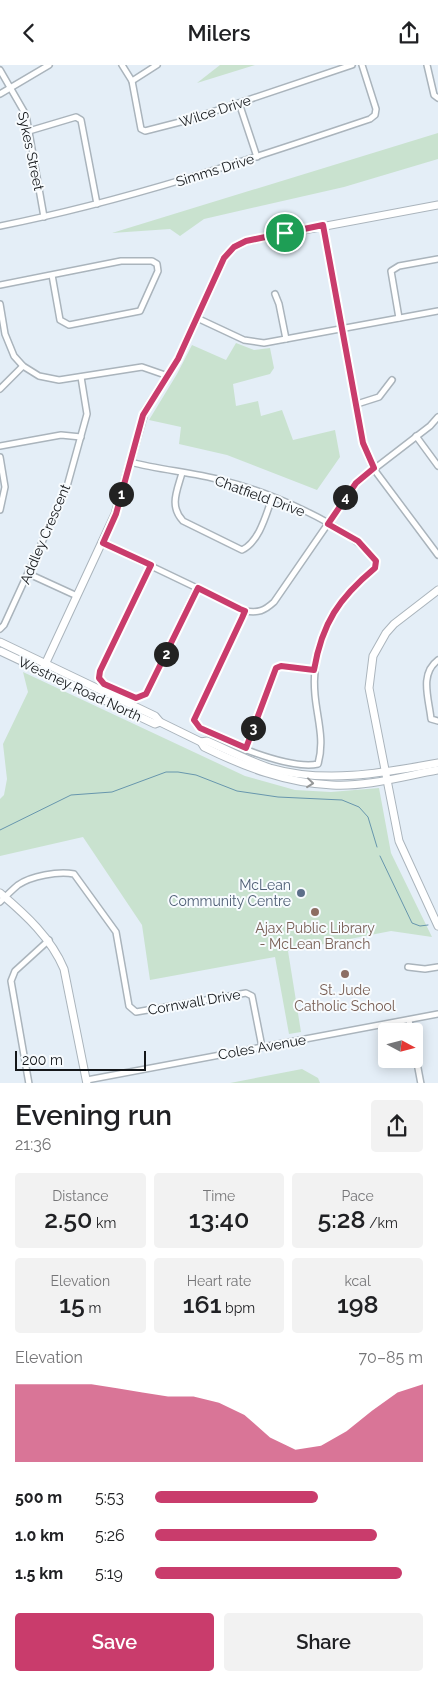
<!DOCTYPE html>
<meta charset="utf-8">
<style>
:root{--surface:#fff;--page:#f2f2f2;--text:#202124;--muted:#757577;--accent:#c93c6c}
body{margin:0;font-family:Raleway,sans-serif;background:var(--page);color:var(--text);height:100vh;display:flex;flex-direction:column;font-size:19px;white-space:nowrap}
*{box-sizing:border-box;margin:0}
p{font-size:16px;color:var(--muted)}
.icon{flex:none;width:28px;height:28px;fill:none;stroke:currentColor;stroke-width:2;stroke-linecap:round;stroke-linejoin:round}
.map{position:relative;height:1018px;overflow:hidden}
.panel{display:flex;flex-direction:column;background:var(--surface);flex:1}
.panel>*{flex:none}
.needle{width:32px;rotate:97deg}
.controls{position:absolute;left:378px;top:958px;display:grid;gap:10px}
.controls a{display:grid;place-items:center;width:45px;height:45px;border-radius:5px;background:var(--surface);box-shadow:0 2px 12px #0003;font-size:25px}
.scale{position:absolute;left:15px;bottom:12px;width:131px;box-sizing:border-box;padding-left:5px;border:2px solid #14171a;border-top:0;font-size:14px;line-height:18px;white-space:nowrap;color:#14171a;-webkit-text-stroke:4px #f7fbfe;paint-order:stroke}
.pin{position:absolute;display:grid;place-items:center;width:42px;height:42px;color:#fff;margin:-21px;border:2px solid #fff;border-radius:50%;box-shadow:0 1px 5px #0007}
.km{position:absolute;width:25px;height:25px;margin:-12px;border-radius:50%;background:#222;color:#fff;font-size:14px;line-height:25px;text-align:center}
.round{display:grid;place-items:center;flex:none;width:52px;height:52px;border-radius:5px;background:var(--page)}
.headline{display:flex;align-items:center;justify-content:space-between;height:85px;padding:0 15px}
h1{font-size:28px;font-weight:600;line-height:38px}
.stats{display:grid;grid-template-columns:repeat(3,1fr);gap:8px;height:85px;padding:5px 15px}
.stats div{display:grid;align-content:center;border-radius:5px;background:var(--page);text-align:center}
.stats b{font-size:25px;font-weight:600}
.stats small{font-size:14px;font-weight:400}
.stats p{font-size:14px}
.chart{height:140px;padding:10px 15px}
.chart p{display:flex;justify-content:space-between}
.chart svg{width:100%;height:90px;margin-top:5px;fill:var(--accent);opacity:.7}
.action{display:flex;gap:10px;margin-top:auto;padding:10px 15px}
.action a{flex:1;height:58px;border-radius:5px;background:var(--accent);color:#fff;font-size:20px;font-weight:600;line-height:58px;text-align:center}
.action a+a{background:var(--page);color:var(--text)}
ul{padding:0 15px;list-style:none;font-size:16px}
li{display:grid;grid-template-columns:80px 60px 1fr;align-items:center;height:38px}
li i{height:12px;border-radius:6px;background:var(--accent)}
header{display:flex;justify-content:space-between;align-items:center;height:65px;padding:0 15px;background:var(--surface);font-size:22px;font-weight:600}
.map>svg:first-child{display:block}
</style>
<header><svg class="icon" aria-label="back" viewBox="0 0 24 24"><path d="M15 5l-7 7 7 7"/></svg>Milers<svg class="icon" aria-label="share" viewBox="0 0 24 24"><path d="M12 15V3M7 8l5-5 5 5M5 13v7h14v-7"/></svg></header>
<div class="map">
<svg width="438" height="1019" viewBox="0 0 438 1019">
<rect width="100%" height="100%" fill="#e4eef7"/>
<g fill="#c9e2cf">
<path d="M220,0H255L197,18Z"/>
<path d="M438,68V94L344,122L204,154L180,171L170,164L112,168Z"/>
<path d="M236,278L254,285L270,283L274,303L270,309L233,319L236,341L258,336L261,351L282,345L293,375L335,365L340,392L317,425L227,390L179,379L181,362L149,355L177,309L192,280L226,295Z"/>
<path d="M23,607L245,711L295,725L331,727L379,723L391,788L432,872L391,866L288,886L301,967L289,969L275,892L150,915L142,860L83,772L0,791V734L4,730L7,714L3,679L28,627Z"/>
<path d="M302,1004L318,1013L320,1018H230Z"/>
</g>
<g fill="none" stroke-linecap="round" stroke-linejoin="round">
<g stroke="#6796ad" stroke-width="1">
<path d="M0,765L71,730L112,727L166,707H178L196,710L237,726L278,732L342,735L359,742L368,752L377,782"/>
<path d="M380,791L412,858L420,861L428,860"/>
</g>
<g stroke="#aab4bc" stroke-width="8">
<g id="street">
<path d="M122,0L132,16L141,64L145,66L188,55L352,0"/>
<path d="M427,0L434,30L438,33"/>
<path d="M0,5L26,50L44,152"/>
<path d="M132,16L157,0"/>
<path d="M0,29L49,0"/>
<path d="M239,38L257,92"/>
<path d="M29,66L76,52L81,55L97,139"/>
<path d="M323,160L363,378L373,403L438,490"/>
<path d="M0,161C126,136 248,95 370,54L375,50L376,44L362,0"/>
<path d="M0,220L121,196H152L157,199L158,206L140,246L69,260L60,255L52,210"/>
<path d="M275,229L279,239L286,274"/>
<path d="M0,239L5,269L14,291L23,301L39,311L59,315L142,302L168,311"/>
<path d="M197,253L244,275L264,278L438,246"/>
<path d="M399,253L391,206L399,201L438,194"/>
<path d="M0,324L23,301"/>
<path d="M357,339L379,332L392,315"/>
<path d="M416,371L438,401"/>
<path d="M0,381L61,370L81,372"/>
<path d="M0,392L5,422L0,445"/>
<path d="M130,397C160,405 191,407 221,415C266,426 348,459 376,496L375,503C335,536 310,575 315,630C317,653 325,675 318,699C290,705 219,677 196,659L194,655L197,649L245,546"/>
<path d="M182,408C177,426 169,441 183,456L242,485C259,477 266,450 272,433"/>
<path d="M103,478L245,546C259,548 264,546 274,537L356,418L430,361L438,352"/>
<path d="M151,501L100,606L99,613L104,619L136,633L146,629L197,523"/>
<path d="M29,509L77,531"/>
<path d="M0,564L4,560L66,425L87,349L81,312"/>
<path d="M438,595C419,609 429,634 431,654L438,656"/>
<path d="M246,683L276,603L281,601L314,605"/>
<path d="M0,837C6,831 12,825 18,820C31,811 58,806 74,809L116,867L129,941L136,947L246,928L252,931L262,982"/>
<path d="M408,902L425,904L438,902"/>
<path d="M409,955L411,966"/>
<path d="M414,982L421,1019"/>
<path d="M87,1015L438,949"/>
<path d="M29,1019L11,916L15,906L49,875"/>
</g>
</g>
<g stroke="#aab4bc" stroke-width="9">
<g id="secondary">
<path d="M438,525L394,559L386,568L373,591L369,623L399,776L438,861"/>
<path d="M0,577L155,651L160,657L201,677L204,682C245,702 286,718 332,720C367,722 404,711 438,705"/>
<path d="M0,586L155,659L160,657"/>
<path d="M42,606L115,449L145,346L178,294L224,193L234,182L246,176L438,140"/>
<path d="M201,677L207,676C228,685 248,696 270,703C325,719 383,708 438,698"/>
<path d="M0,828C26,850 51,873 64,904L87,1019"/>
</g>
</g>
<use href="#street" stroke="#fff" stroke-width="5"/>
<use href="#secondary" stroke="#fff" stroke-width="7"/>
</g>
<defs><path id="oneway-chevron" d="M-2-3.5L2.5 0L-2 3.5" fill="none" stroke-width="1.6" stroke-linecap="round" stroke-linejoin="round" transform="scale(1.25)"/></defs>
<use stroke="#959798" href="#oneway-chevron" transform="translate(310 718) rotate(6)"/>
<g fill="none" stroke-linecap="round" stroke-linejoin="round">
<g stroke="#fff" stroke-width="10">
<path id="route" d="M323,160L363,378L374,403L356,418L328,459L358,476L376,496L375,503C339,533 322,558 314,605L281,601L276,603L246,683L200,663L194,655L242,553L245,546L240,544L198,523L146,629L136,633L104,619L99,613L100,606L151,500L103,478L116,449L143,350L178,294L224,193L234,182L246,176Z"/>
</g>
<use href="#route" stroke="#c93c6c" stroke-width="6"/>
</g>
<circle fill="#5c6f8a" stroke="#f7fbfe" stroke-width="2" cx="301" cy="828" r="5"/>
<g fill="#8d6e63" stroke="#f7fbfe" stroke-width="2">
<circle cx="315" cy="847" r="5"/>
<circle cx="345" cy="909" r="5"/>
</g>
<g text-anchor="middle" stroke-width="4" stroke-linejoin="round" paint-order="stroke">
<g font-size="14" fill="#14171a" stroke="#f7fbfe">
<text transform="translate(215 46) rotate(-18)" y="5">Wilce Drive</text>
<text transform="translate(31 86) rotate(78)" y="5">Sykes Street</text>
<text transform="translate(215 105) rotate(-17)" y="5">Simms Drive</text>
<text transform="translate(260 431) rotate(20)" y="5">Chatfield Drive</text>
<text transform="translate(45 469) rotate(-67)" y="5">Addley Crescent</text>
<text transform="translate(80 624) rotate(25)" y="5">Westney Road North</text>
<text transform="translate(194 937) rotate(-10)" y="5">Cornwall Drive</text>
<text transform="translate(262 982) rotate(-10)" y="5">Coles Avenue</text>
</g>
<g font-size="14" fill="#4e5e75" stroke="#f7fbfe" text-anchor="end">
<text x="291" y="825">McLean<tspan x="291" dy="16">Community Centre</tspan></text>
</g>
<g font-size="14" fill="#785e54" stroke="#f7fbfe">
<text x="315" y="868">Ajax Public Library<tspan x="315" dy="16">- McLean Branch</tspan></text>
<text x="345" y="930">St. Jude<tspan x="345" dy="16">Catholic School</tspan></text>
</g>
</g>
</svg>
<div class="controls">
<a><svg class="needle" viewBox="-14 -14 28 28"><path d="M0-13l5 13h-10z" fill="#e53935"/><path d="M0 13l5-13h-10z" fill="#757577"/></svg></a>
</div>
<div class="scale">200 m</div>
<div class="pin" style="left:285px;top:168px;background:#1e9e55"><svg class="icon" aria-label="arrive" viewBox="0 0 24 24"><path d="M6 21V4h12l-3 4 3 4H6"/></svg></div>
<b class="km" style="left:121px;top:429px">1</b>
<b class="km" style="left:166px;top:589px">2</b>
<b class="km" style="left:253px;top:663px">3</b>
<b class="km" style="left:345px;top:432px">4</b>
</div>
<section class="panel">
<div class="headline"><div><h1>Evening run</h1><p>21:36</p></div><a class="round"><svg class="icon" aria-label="share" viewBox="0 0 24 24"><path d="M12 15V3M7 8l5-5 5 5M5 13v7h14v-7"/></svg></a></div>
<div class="stats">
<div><p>Distance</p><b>2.50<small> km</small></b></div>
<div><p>Time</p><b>13:40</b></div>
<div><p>Pace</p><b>5:28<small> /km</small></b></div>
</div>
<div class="stats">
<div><p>Elevation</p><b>15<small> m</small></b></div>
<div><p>Heart rate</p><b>161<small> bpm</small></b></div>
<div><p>kcal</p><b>198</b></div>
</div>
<div class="chart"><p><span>Elevation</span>70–85 m</p>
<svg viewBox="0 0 160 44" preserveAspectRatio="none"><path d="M0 44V6L10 6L20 6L30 6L40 8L50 10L60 12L70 12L80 15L90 21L100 32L110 38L120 36L130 29L140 19L150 10L160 6V44z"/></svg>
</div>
<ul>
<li><b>500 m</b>5:53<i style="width:61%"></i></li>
<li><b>1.0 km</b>5:26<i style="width:83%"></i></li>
<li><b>1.5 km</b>5:19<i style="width:92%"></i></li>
</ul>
<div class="action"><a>Save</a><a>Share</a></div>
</section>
